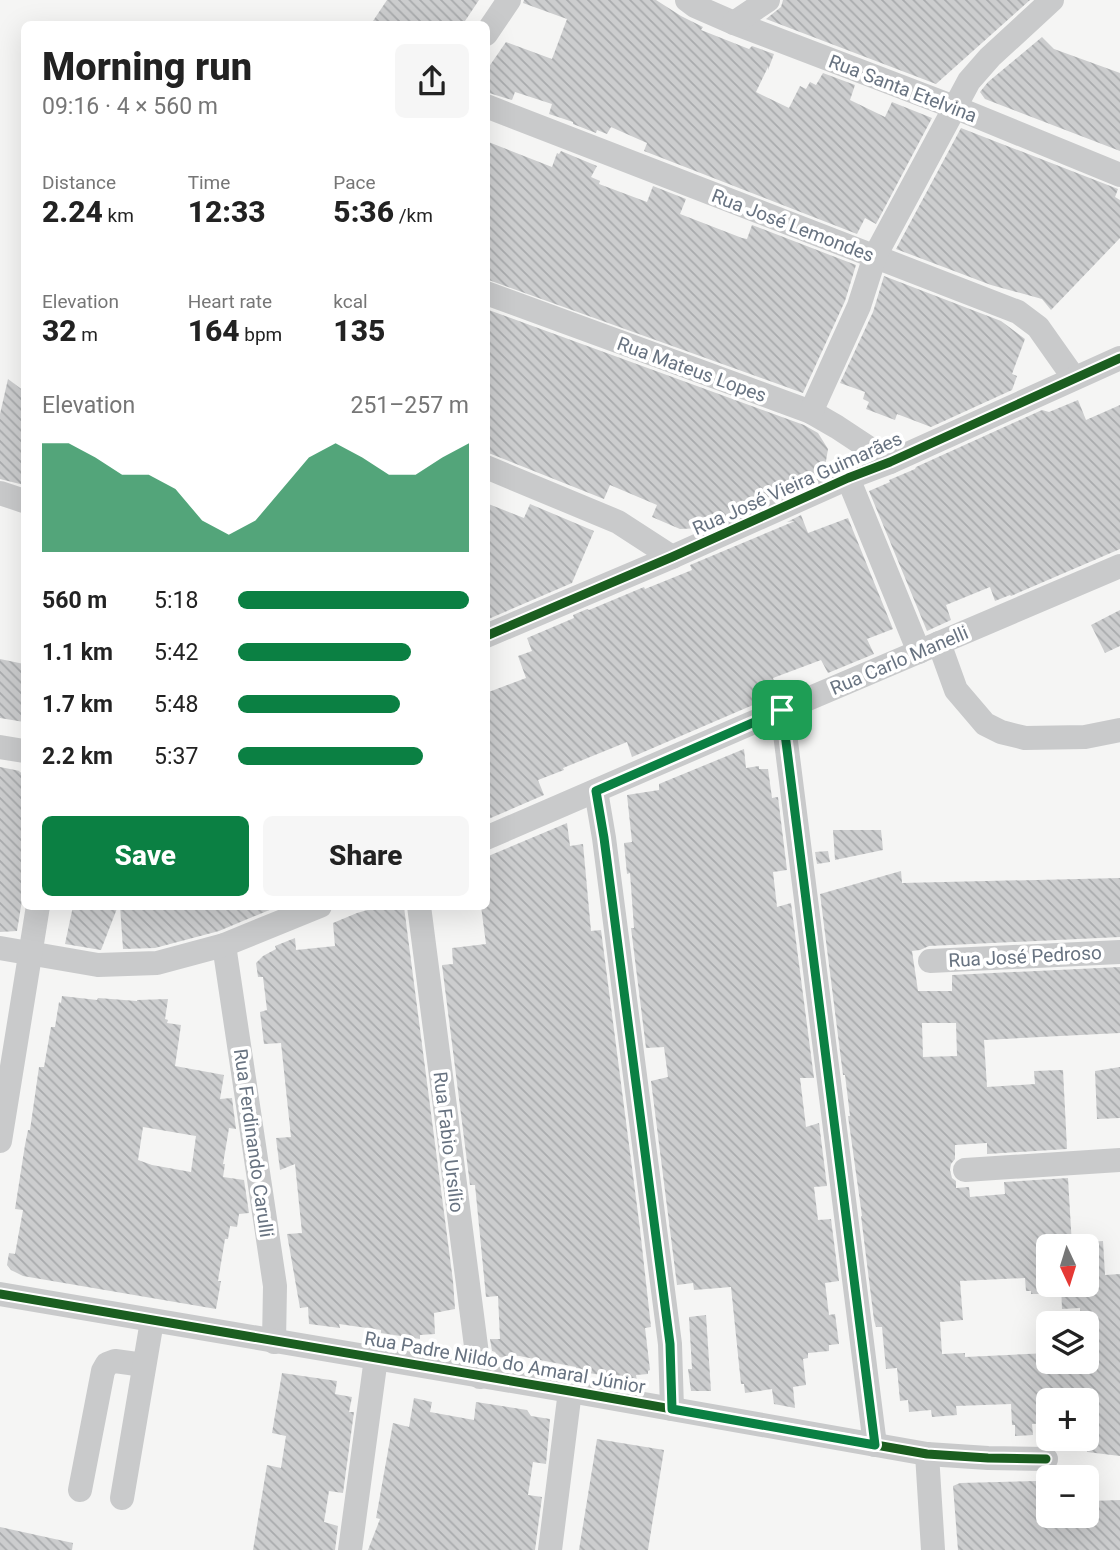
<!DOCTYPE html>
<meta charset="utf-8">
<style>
:root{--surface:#fff;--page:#f6f6f6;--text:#222;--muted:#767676;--accent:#0b8043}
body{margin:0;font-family:Roboto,sans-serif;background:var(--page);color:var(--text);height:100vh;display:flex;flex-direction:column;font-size:26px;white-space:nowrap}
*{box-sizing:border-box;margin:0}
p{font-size:23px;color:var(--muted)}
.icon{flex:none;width:38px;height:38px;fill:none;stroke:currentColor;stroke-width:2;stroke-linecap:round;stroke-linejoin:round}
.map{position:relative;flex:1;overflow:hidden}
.drawer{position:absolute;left:21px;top:21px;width:469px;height:889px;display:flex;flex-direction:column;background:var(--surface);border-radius:10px;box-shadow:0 7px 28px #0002}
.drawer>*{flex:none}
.needle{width:46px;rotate:176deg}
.tools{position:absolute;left:1036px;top:1234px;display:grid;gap:14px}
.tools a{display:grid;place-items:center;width:63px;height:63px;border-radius:10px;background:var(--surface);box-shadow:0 7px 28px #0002;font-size:35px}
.pin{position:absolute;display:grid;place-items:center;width:60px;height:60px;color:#fff;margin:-30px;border-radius:14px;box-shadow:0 4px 10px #0006}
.round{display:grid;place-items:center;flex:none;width:74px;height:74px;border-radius:10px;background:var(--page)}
.overview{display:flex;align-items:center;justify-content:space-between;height:119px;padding:0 21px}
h1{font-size:38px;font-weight:800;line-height:52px}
.metrics{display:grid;grid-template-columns:repeat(3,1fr);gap:10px;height:119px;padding:7px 21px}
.metrics div{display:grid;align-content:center}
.metrics b{font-size:30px;font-weight:800}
.metrics small{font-size:19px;font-weight:400}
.metrics p{font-size:19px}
.chart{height:196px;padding:14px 21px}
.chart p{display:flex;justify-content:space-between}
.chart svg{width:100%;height:126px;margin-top:7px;fill:var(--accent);opacity:.7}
.primary-button{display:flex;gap:14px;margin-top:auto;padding:14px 21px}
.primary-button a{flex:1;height:80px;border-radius:10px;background:var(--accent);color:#fff;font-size:28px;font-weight:800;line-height:80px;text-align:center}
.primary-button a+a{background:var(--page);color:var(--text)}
ul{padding:0 21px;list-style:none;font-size:23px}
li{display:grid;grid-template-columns:112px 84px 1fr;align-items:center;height:52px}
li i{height:18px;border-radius:9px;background:var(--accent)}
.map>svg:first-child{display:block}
</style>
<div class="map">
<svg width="1120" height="1550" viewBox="0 0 1120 1550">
<defs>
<pattern id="building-back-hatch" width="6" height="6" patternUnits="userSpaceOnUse" patternTransform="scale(1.75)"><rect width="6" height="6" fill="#cccdce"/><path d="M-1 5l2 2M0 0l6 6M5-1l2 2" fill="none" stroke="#a9abad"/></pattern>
</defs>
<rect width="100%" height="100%" fill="#f5f5f4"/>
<g fill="url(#building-back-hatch)" fill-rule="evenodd">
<path d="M387,0H479L463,24H371Z"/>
<path d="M524,0H656L681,16L703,27L701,30L749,49L752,46L774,54L768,70V67L756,92L789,108L800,86L806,89L810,82L816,85L823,73L855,85L850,100L885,117L892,102L932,118L876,224L865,218L857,234L644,151L647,143L611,127L607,134L597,130L596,133L573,124V122L549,114L552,104L515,92L512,100L486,92V71L506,42L552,59L567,19L523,3Z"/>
<path d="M783,0H1030L936,84L766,19L781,7Z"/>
<path d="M1042,37L1054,49L1120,73V151L985,99L980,92L988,82Z"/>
<path d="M961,128L1118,189L1115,197L1120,200V238L1051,310L1042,299L991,285L896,249Z"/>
<path d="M486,141L552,167L557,153L559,154L561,151L597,166L591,177L600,181L599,184L647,202L653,186L686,199L680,214L742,238L747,239L752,225L856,265L845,301L803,393L486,279Z"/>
<path d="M884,276L1001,321L1025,339L1012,374L1017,376L1012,390L931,427L897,414L895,420L866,409L869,402L863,399L865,392L840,383L873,312Z"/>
<path d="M486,309L804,425L818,433L828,449L825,467L815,476L701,528L680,529L652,517L657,505L610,485L604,499L486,452Z"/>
<path d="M8,379L24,391V485L0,479V414Z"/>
<path d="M1078,400L1086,420L1120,405V549L1011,596L1010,595L995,601L990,587L946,605L951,620L927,631L869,491L890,482L889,480L915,469L916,467L1042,410L1049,412Z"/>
<path d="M486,503L524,518L530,504L594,531L572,583L486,620Z"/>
<path d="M801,515L808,533L848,518L893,629L867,639L874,654L828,673L821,660L773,678L774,681L760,685L767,699L632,757L627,742L563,768L564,770L538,780L544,795L486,820V693L526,678L518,656L532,651L527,638L574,618L573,615L587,609L589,610L644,587L645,589L692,570L690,565L795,521L787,522Z"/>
<path d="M1120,610V646L1105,653L1091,625Z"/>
<path d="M0,659L24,664V722L0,718Z"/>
<path d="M744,749L746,768L759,766V769H768L772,798L778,797L787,870L773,872L777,907L791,903L814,1078H800L806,1127L819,1123L827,1186L814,1187L818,1220L831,1219L839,1281L825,1283L829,1315L835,1314L839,1344L829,1345V1351L808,1353V1358L803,1359L806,1385L793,1387L795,1408L774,1404L772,1389L745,1393L744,1384H741L731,1287L694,1290L693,1283L677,1285L651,1081L668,1077L664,1047L646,1048L631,928H634L630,873L627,874L624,843L632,842L627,795L659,790V784Z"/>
<path d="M0,767L20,771L19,772L24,773V888L17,931L0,932Z"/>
<path d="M567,823L570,846L583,844L591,931L601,930L640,1229L651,1327L645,1328L650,1370L648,1371V1374L636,1375L637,1381L577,1371L576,1367L514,1355V1359L499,1357L495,1352L492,1351L490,1339H500L498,1296L486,1297L475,1185H470L442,965L453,964L452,948L486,944L481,906H486V857Z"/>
<path d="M833,830H881L883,850L835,860Z"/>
<path d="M828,851L830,862L817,864L815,852Z"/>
<path d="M901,871L902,883L1120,878V937L929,946L920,950L912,951L918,991H952V975L1120,967V1033L984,1040L987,1087L1035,1084L1034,1071L1063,1070L1067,1149L987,1154V1143L955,1145V1159L951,1164L950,1170L952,1178L956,1181V1188L969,1187L970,1197L1005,1194L1004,1182L1068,1178L1072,1246H1048V1294H1031V1291H1026L1025,1278L960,1281L963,1320L940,1322L942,1354L965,1353V1357L1048,1353V1362H1087V1323H1081L1080,1308L1062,1309L1061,1284H1087V1242L1103,1241L1105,1275L1120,1274V1456L1087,1452V1390L1049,1392L1048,1423L1032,1424L1033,1435L1015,1436V1425H1012L1011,1404L956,1406L957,1415L932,1417L931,1410L909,1412L908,1400L900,1401L897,1368L886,1369L882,1327H876L874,1320L861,1216H862L848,1116H850L845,1075H843L820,894ZM922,1023H956L957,1056L923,1057Z"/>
<path d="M73,906H118L101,950L65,944Z"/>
<path d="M120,906H279L219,931L155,948L123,949Z"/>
<path d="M381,906L404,907L453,1281L455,1309L434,1313L435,1334L420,1335V1339L381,1333V1330L339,1324L340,1328L309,1324L308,1307L300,1308L287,1234L302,1233L295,1164L280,1170L276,1138L291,1137L281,1043L264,1044L260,1012L267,1010L263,977H258L256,963L263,956L276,949L275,946L295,938L296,950L335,946L333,923L357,913Z"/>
<path d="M62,996L97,1000L98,998L137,1001V1000L168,999L165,1019L168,1020L167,1023L181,1025L175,1066L224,1075L220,1099L232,1098L236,1129L229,1128L223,1164H225L223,1177L244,1180L249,1213L239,1214L237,1227L230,1226L228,1239H225L218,1281H221L216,1309L23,1276L11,1270L7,1265L9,1253L15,1254L23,1210L15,1209L25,1145L28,1130H30L39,1067H44L51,1027H55L59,1002L61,1003ZM143,1127L196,1136L191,1172L152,1165L138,1160Z"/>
<path d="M1120,1067V1118L1097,1119L1095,1071Z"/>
<path d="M706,1315L711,1391H691L688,1369H692L689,1317Z"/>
<path d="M282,1373L337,1381L335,1394L352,1397L349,1412H354L343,1493L329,1491L324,1522L338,1526L335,1550H253L267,1465L281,1468L286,1436L272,1433Z"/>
<path d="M414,1398L432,1402L430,1412L474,1420L476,1402L527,1410L531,1416L550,1419L546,1464L533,1462L528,1495L542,1497L535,1550H368L380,1519L376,1518L393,1423L409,1427Z"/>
<path d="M597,1439L664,1450L648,1550H579Z"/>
<path d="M1037,1481L1038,1500L1048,1499V1516H1091L1090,1501L1120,1500V1550H958L953,1486L960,1483Z"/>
<path d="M0,1527L73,1543L72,1550H0Z"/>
</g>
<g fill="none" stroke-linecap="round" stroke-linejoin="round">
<g stroke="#c9cacb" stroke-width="24">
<path d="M687,0L695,6L734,23L954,107L1120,175"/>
<path d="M734,23L768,0"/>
<path d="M486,34L509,0"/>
<path d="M486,106L1018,312L1038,327L1074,378"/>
<path d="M486,293L811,412L837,427L890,462"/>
<path d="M811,412L859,306L875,256L969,81L990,57L1052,0"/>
<path d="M486,467L618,522L672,557"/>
<path d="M848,478L919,652"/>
<path d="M0,493L24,501"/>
<path d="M486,636L672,557L848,478L890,462L1120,358"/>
<path d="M939,643L956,690L985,724L1001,732L1025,738L1085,737L1120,730"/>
<path d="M782,710L875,1445"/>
<path d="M0,747L24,751"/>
<path d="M596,791L604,838L670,1344L672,1409"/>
<path d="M486,838L782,710L1120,566"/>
<path d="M419,906L480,1377"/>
<path d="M224,945L275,1286L274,1342"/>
<path d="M0,948L98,965L157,963L224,945L320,906"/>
<path d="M930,961L1120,952"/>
<path d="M0,1141L38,906"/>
<path d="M965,1170L1120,1160"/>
<path d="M0,1294L570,1391L927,1454L988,1458L1046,1459"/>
<path d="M927,1454L933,1550"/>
<path d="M80,1490L103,1371L107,1364L115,1361L144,1365"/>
<path d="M122,1498L152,1321"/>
<path d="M350,1550L376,1358"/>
<path d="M550,1550L570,1391"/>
</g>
<g stroke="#fff" stroke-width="13">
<g id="cycleway">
<path d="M486,636L672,557L848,478L890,462L1120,358"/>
<path d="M782,710L875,1445"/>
<path d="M0,1294L570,1391L927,1454L988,1458L1046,1459"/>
</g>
</g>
<use href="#cycleway" stroke="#1b5e20" stroke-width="9"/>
</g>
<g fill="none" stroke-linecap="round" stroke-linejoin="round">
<g stroke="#fff" stroke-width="14">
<path id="route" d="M782,710L875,1445L672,1409L670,1344L604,838L596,791Z"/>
</g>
<use href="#route" stroke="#0b8043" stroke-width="9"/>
</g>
<g text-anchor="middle" stroke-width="7" stroke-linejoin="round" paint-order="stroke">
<g font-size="19" fill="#687381" stroke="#fff">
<text transform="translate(903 88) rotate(21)" y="7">Rua Santa Etelvina</text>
<text transform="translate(793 225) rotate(21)" y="7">Rua José Lemondes</text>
<text transform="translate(692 369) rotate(20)" y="7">Rua Mateus Lopes</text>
<text transform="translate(797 483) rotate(-24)" y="7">Rua José Vieira Guimarães</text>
<text transform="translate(899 660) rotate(-23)" y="7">Rua Carlo Manelli</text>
<text transform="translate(1025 956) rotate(-3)" y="7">Rua José Pedroso</text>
<text transform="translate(449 1142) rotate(83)" y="7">Rua Fabio Ursílio</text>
<text transform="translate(254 1143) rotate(82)" y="7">Rua Ferdinando Carulli</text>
<text transform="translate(505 1362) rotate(10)" y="7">Rua Padre Nildo do Amaral Júnior</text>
</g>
</g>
</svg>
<div class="tools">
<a><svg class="needle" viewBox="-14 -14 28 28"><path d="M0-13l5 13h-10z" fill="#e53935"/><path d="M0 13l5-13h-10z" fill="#767676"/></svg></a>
<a><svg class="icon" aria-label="layers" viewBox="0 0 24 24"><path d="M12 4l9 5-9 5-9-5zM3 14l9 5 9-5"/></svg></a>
<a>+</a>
<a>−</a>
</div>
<div class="pin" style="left:782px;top:710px;background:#1e9e55"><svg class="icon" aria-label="arrive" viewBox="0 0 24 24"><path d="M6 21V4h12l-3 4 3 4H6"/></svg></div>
<section class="drawer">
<div class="overview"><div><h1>Morning run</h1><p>09:16 · 4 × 560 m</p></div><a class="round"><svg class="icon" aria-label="share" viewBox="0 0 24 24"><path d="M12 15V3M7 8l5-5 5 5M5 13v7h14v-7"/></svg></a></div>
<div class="metrics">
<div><p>Distance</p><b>2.24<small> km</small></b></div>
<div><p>Time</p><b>12:33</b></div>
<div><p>Pace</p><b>5:36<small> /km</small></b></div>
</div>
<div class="metrics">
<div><p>Elevation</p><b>32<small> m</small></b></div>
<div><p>Heart rate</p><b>164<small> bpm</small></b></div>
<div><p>kcal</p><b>135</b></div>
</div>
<div class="chart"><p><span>Elevation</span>251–257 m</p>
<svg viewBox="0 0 160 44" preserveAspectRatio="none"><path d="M0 44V6L10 6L20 11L30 17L40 17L50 22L60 33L70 38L80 33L90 22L100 11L110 6L120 11L130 17L140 17L150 11L160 6V44z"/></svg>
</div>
<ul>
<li><b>560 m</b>5:18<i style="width:100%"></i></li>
<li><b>1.1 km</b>5:42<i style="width:75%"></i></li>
<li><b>1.7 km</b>5:48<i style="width:70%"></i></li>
<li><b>2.2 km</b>5:37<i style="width:80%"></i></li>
</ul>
<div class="primary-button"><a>Save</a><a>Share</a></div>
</section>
</div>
